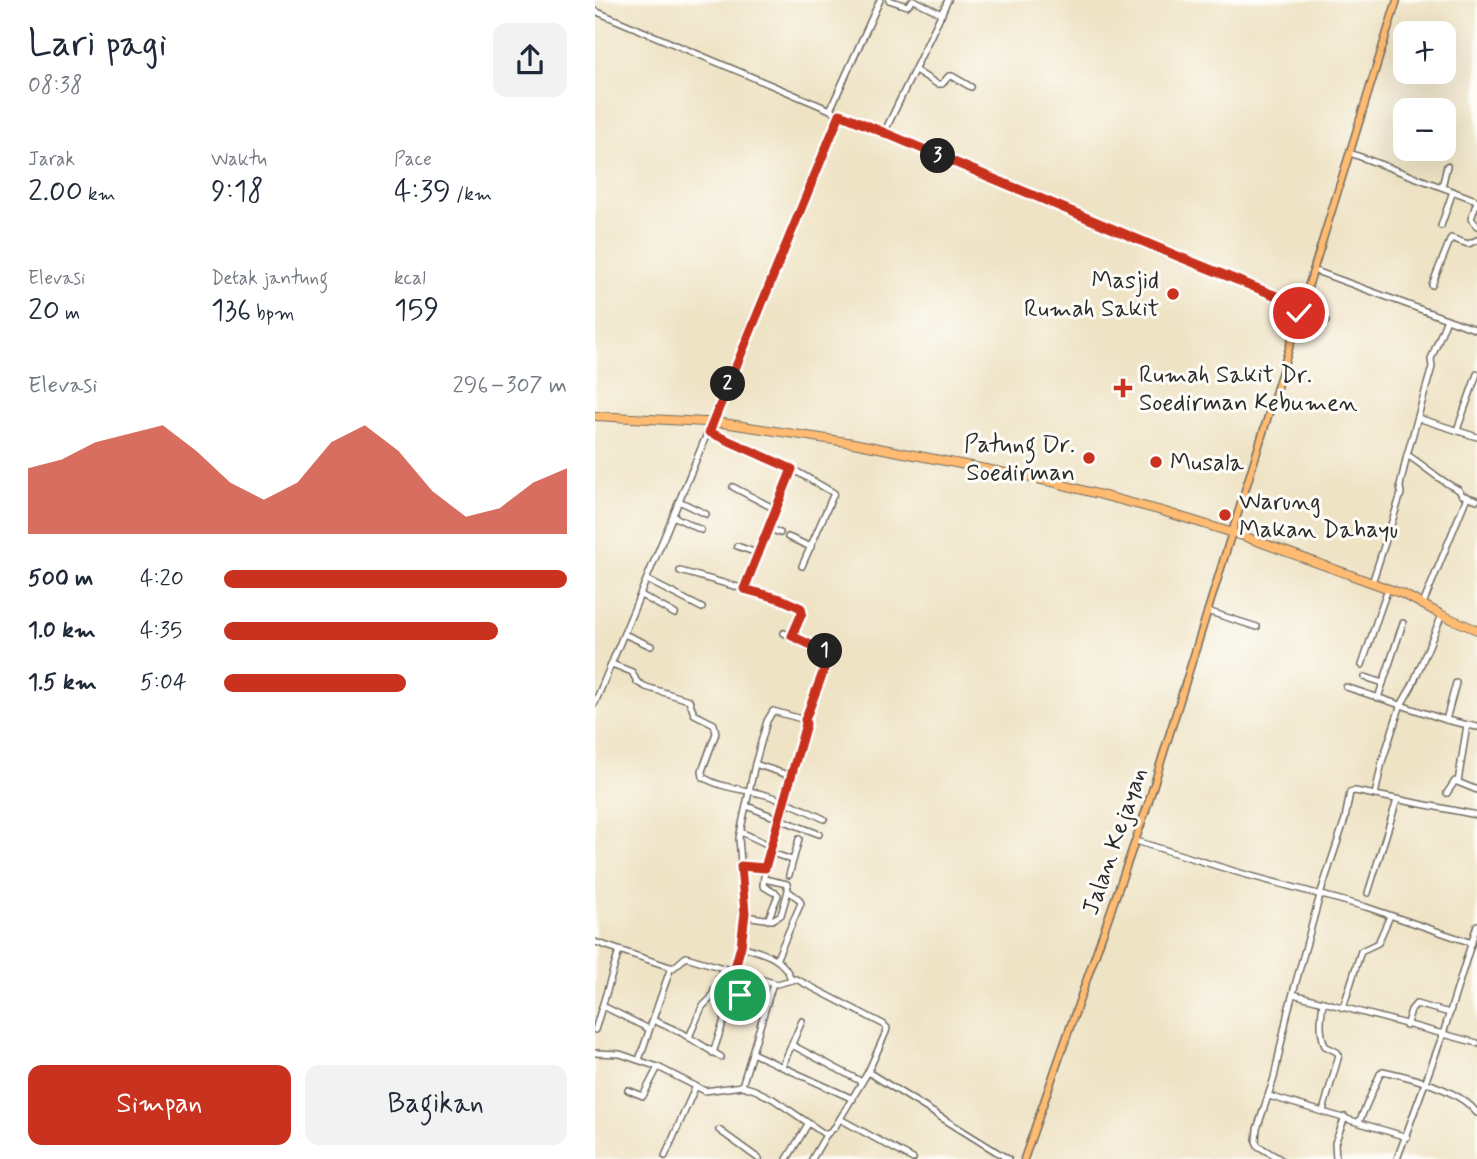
<!DOCTYPE html>
<html lang="id">
<meta charset="utf-8">
<style>
:root{--surface:#fff;--page:#f2f2f3;--text:#1f2937;--muted:#747a83;--accent:#c8321e}
body{margin:0;font-family:Mynerve,sans-serif;background:var(--page);color:var(--text);height:100vh;display:flex;flex-direction:column;font-size:26px;white-space:nowrap}
*{box-sizing:border-box;margin:0}
p{font-size:23px;color:var(--muted)}
.icon{flex:none;width:38px;height:38px;fill:none;stroke:currentColor;stroke-width:2;stroke-linecap:round;stroke-linejoin:round}
.map{position:relative;flex:1;overflow:hidden}
.details{display:flex;flex-direction:column;background:var(--surface);width:595px}
.details>*{flex:none}
.buttons{position:absolute;left:798px;top:21px;display:grid;gap:14px}
.buttons a{display:grid;place-items:center;width:63px;height:63px;border-radius:14px;background:var(--surface);box-shadow:0 7px 28px #0002;font-size:35px}
.pin{position:absolute;display:grid;place-items:center;width:60px;height:60px;color:#fff;margin:-30px;border:4px solid #fff;border-radius:50%;box-shadow:0 2px 7px #0007}
.km{position:absolute;width:35px;height:35px;margin:-18px;border-radius:50%;background:#222;color:#fff;font-size:19px;line-height:35px;text-align:center}
.round{display:grid;place-items:center;flex:none;width:74px;height:74px;border-radius:14px;background:var(--page)}
.head{display:flex;align-items:center;justify-content:space-between;height:119px;padding:0 28px}
h1{font-size:38px;font-weight:600;line-height:52px}
.figures{display:grid;grid-template-columns:repeat(3,1fr);gap:10px;height:119px;padding:7px 28px}
.figures div{display:grid;align-content:center}
.figures b{font-size:30px;font-weight:600}
.figures small{font-size:19px;font-weight:400}
.figures p{font-size:19px}
.chart{height:196px;padding:14px 28px}
.chart p{display:flex;justify-content:space-between}
.chart svg{width:100%;height:126px;margin-top:7px;fill:var(--accent);opacity:.7}
.button{display:flex;gap:14px;margin-top:auto;padding:14px 28px}
.button a{flex:1;height:80px;border-radius:14px;background:var(--accent);color:#fff;font-size:28px;font-weight:600;line-height:80px;text-align:center}
.button a+a{background:var(--page);color:var(--text)}
ul{padding:0 28px;list-style:none;font-size:23px}
li{display:grid;grid-template-columns:112px 84px 1fr;align-items:center;height:52px}
li i{height:18px;border-radius:9px;background:var(--accent)}
main{display:flex;flex:1;min-height:0}
.map>svg:first-child{display:block}
</style>
<main>
<section class="details">
<div class="head"><div><h1>Lari pagi</h1><p>08:38</p></div><a class="round"><svg class="icon" aria-label="share" viewBox="0 0 24 24"><path d="M12 15V3M7 8l5-5 5 5M5 13v7h14v-7"/></svg></a></div>
<div class="figures">
<div><p>Jarak</p><b>2.00<small> km</small></b></div>
<div><p>Waktu</p><b>9:18</b></div>
<div><p>Pace</p><b>4:39<small> /km</small></b></div>
</div>
<div class="figures">
<div><p>Elevasi</p><b>20<small> m</small></b></div>
<div><p>Detak jantung</p><b>136<small> bpm</small></b></div>
<div><p>kcal</p><b>159</b></div>
</div>
<div class="chart"><p><span>Elevasi</span>296–307 m</p>
<svg viewBox="0 0 160 44" preserveAspectRatio="none"><path d="M0 44V21L10 18L20 12L30 9L40 6L50 15L60 26L70 32L80 26L90 12L100 6L110 15L120 29L130 38L140 35L150 26L160 21V44z"/></svg>
</div>
<ul>
<li><b>500 m</b>4:20<i style="width:100%"></i></li>
<li><b>1.0 km</b>4:35<i style="width:80%"></i></li>
<li><b>1.5 km</b>5:04<i style="width:53%"></i></li>
</ul>
<div class="button"><a>Simpan</a><a>Bagikan</a></div>
</section>
<div class="map">
<svg width="882" height="1159" viewBox="0 0 882 1159">
<rect width="100%" height="100%" fill="#fdfcf7"/>
<filter id="ink" filterUnits="userSpaceOnUse"><feTurbulence type="fractalNoise" baseFrequency=".0143" numOctaves="2"/><feDisplacementMap in="SourceGraphic" scale="14" xChannelSelector="R" yChannelSelector="G"/><feConvolveMatrix kernelMatrix="1 2 1 2 8 2 1 2 1" color-interpolation-filters="sRGB"/></filter>
<filter id="wash" filterUnits="userSpaceOnUse"><feTurbulence type="fractalNoise" baseFrequency=".00686" numOctaves="4" result="noise"/><feDisplacementMap in="SourceGraphic" scale="28" xChannelSelector="R" yChannelSelector="G"/><feGaussianBlur stdDeviation="1.57" result="paint"/><feColorMatrix in="noise" values="0 0 0 0 0 0 0 0 0 0 0 0 0 0 0 0 0 1.4 0 .05"/><feComposite in="paint" operator="in"/></filter>
<g filter="url(#wash)">
<rect width="100%" height="100%" fill="#efe3c5"/>
</g>
<g filter="url(#ink)">
<g fill="none" stroke-linecap="round" stroke-linejoin="round">
<g stroke="#706b61" stroke-width="8">
<g id="minor">
<path d="M294,0L312,6L318,0"/>
<path d="M319,0L347,14"/>
<path d="M0,11L580,255L707,306"/>
<path d="M320,70L342,84H347L354,76H357L376,87"/>
<path d="M235,110L285,0"/>
<path d="M289,133L353,0"/>
<path d="M755,153L881,200"/>
<path d="M847,187L852,166"/>
<path d="M882,201L876,219L882,226"/>
<path d="M846,226L858,191"/>
<path d="M718,270L882,330"/>
<path d="M837,285L856,238L873,244L882,240"/>
<path d="M704,313L731,321"/>
<path d="M823,418L882,437"/>
<path d="M862,430L882,374"/>
<path d="M114,432L197,469L239,493L207,566"/>
<path d="M812,455C832,467 844,481 864,490L867,495L882,500"/>
<path d="M138,487L180,509"/>
<path d="M84,501L111,514"/>
<path d="M78,516L106,530"/>
<path d="M173,528L185,533"/>
<path d="M193,537L216,547"/>
<path d="M142,546L162,553"/>
<path d="M85,571L186,599L206,608L207,613L196,636"/>
<path d="M52,580L107,608"/>
<path d="M777,583L806,494L805,486L812,455L837,367L836,359L852,319"/>
<path d="M149,589L197,469"/>
<path d="M46,595L80,614"/>
<path d="M828,604L872,497"/>
<path d="M612,611L662,627"/>
<path d="M29,634L56,646"/>
<path d="M17,664L37,672L42,682L51,687L94,700L99,714L119,724L121,733L107,771L108,777C125,788 148,789 167,794C190,800 209,809 229,819"/>
<path d="M767,665C776,639 783,614 793,589"/>
<path d="M770,677L788,683"/>
<path d="M751,687L851,720L882,727"/>
<path d="M783,698L808,623"/>
<path d="M0,703L245,114"/>
<path d="M851,720L861,683"/>
<path d="M160,764L196,776"/>
<path d="M863,782L872,725"/>
<path d="M852,793L860,781L882,790"/>
<path d="M780,795L787,762L805,707L817,686L847,615"/>
<path d="M152,806C176,816 200,825 224,834"/>
<path d="M146,832L176,846"/>
<path d="M541,841L645,873L771,907L877,943"/>
<path d="M174,852L197,860"/>
<path d="M146,866L170,868"/>
<path d="M194,875L204,839"/>
<path d="M178,892L168,886C170,857 183,831 191,803C198,776 202,750 211,724L210,720L235,654L189,633"/>
<path d="M773,893L802,800"/>
<path d="M150,916L177,920L186,915L193,891L192,884L169,879"/>
<path d="M173,920L183,895L181,893"/>
<path d="M0,942L78,968L91,957L182,984L201,979L288,1024L292,1028L291,1032L273,1072L413,1159"/>
<path d="M146,946C167,953 188,956 196,979"/>
<path d="M182,958L206,903L204,899L193,891"/>
<path d="M139,971L146,946L150,913L144,838L160,764L172,721L178,711L210,720"/>
<path d="M698,994L882,1043"/>
<path d="M728,1002C726,1018 724,1031 730,1046L742,1052L744,1055L728,1111"/>
<path d="M8,1006L54,1029"/>
<path d="M748,1008L766,951L783,943L795,916"/>
<path d="M58,1020L87,1033L126,1057"/>
<path d="M811,1026L816,1010L821,1004L855,1013"/>
<path d="M0,1030L24,951"/>
<path d="M94,1037L107,1007L116,998L128,968"/>
<path d="M197,1045L267,1082"/>
<path d="M0,1053L25,1054L63,1067L110,1091L147,1086L160,1090L178,1099L231,1135L240,1127L273,1072"/>
<path d="M118,1053L136,999L143,1000L153,976"/>
<path d="M157,1053L258,1099"/>
<path d="M44,1060L76,967"/>
<path d="M187,1067L207,1021"/>
<path d="M147,1086L178,983"/>
<path d="M33,1090L48,1096L63,1067"/>
<path d="M674,1096L812,1137"/>
<path d="M245,1119L318,1159"/>
<path d="M764,1122L785,1074L788,1071C816,1077 864,1089 882,1113"/>
<path d="M124,1130L164,1159"/>
<path d="M70,1156L100,1088"/>
<path d="M192,1159L213,1124"/>
<path d="M217,1159L231,1135"/>
<path d="M685,1159L663,1146L661,1141L662,1129L679,1078L693,1011L725,895L750,819L755,792L760,791L882,815"/>
<path d="M741,1159L740,1143L750,1117"/>
<path d="M802,1159L848,1034L882,925"/>
</g>
</g>
<g stroke="#706b61" stroke-width="9">
<path id="major" d="M429,1159L551,810L802,0"/>
</g>
<g stroke="#706b61" stroke-width="10">
<path id="highway" d="M0,416L128,423L258,443L457,482L567,511L648,536L808,594L847,615L882,630"/>
</g>
<use href="#minor" stroke="#fff" stroke-width="5"/>
<use href="#major" stroke="#ffbb71" stroke-width="6"/>
<use href="#highway" stroke="#ffbb71" stroke-width="8"/>
</g>
</g>
<g fill="none" stroke-linecap="round" stroke-linejoin="round" filter="url(#ink)">
<g stroke="#fff" stroke-width="14">
<path id="route" d="M145,995L153,975L139,971L146,946L150,913L146,866L170,868L211,724L210,720L235,654L197,636L207,613L206,608L186,599L149,589L197,469L114,432L245,114L580,255L706,306L704,313"/>
</g>
<use href="#route" stroke="#c8321e" stroke-width="9"/>
</g>
<g fill="#c8321e" stroke="#fdfcf7" stroke-width="2.5">
<circle cx="578" cy="294" r="7"/>
<path d="M524.5 377.5h7v7h7v7h-7v7h-7v-7h-7v-7h7z"/>
<circle cx="494" cy="458" r="7"/>
<circle cx="561" cy="462" r="7"/>
<circle cx="630" cy="515" r="7"/>
</g>
<g text-anchor="middle" stroke-width="6" stroke-linejoin="round" paint-order="stroke">
<g font-size="24" fill="#2b2b2b" stroke="#fdfcf7" text-anchor="start">
<text x="564" y="288" text-anchor="end">Masjid<tspan x="564" dy="28">Rumah Sakit</tspan></text>
<text x="544" y="382">Rumah Sakit Dr.<tspan x="544" dy="28">Soedirman Kebumen</tspan></text>
<text x="480" y="452" text-anchor="end">Patung Dr.<tspan x="480" dy="28">Soedirman</tspan></text>
<text x="575" y="470">Musala</text>
<text x="644" y="509">Warung<tspan x="644" dy="28">Makan Dahayu</tspan></text>
</g>
<g font-size="24" fill="#2b2b2b" stroke="#fdfcf7">
<text transform="translate(519 841) rotate(-71)" y="8">Jalan Kejayan</text>
</g>
</g>
</svg>
<div class="buttons">
<a>+</a>
<a>−</a>
</div>
<div class="pin" style="left:145px;top:995px;background:#1e9e55"><svg class="icon" aria-label="arrive" viewBox="0 0 24 24"><path d="M6 21V4h12l-3 4 3 4H6"/></svg></div>
<div class="pin" style="left:704px;top:313px;background:#d93025"><svg class="icon" aria-label="check" viewBox="0 0 24 24"><path d="M5 12l5 5 9-10"/></svg></div>
<b class="km" style="left:230px;top:651px">1</b>
<b class="km" style="left:133px;top:384px">2</b>
<b class="km" style="left:343px;top:156px">3</b>
</div>
</main>
